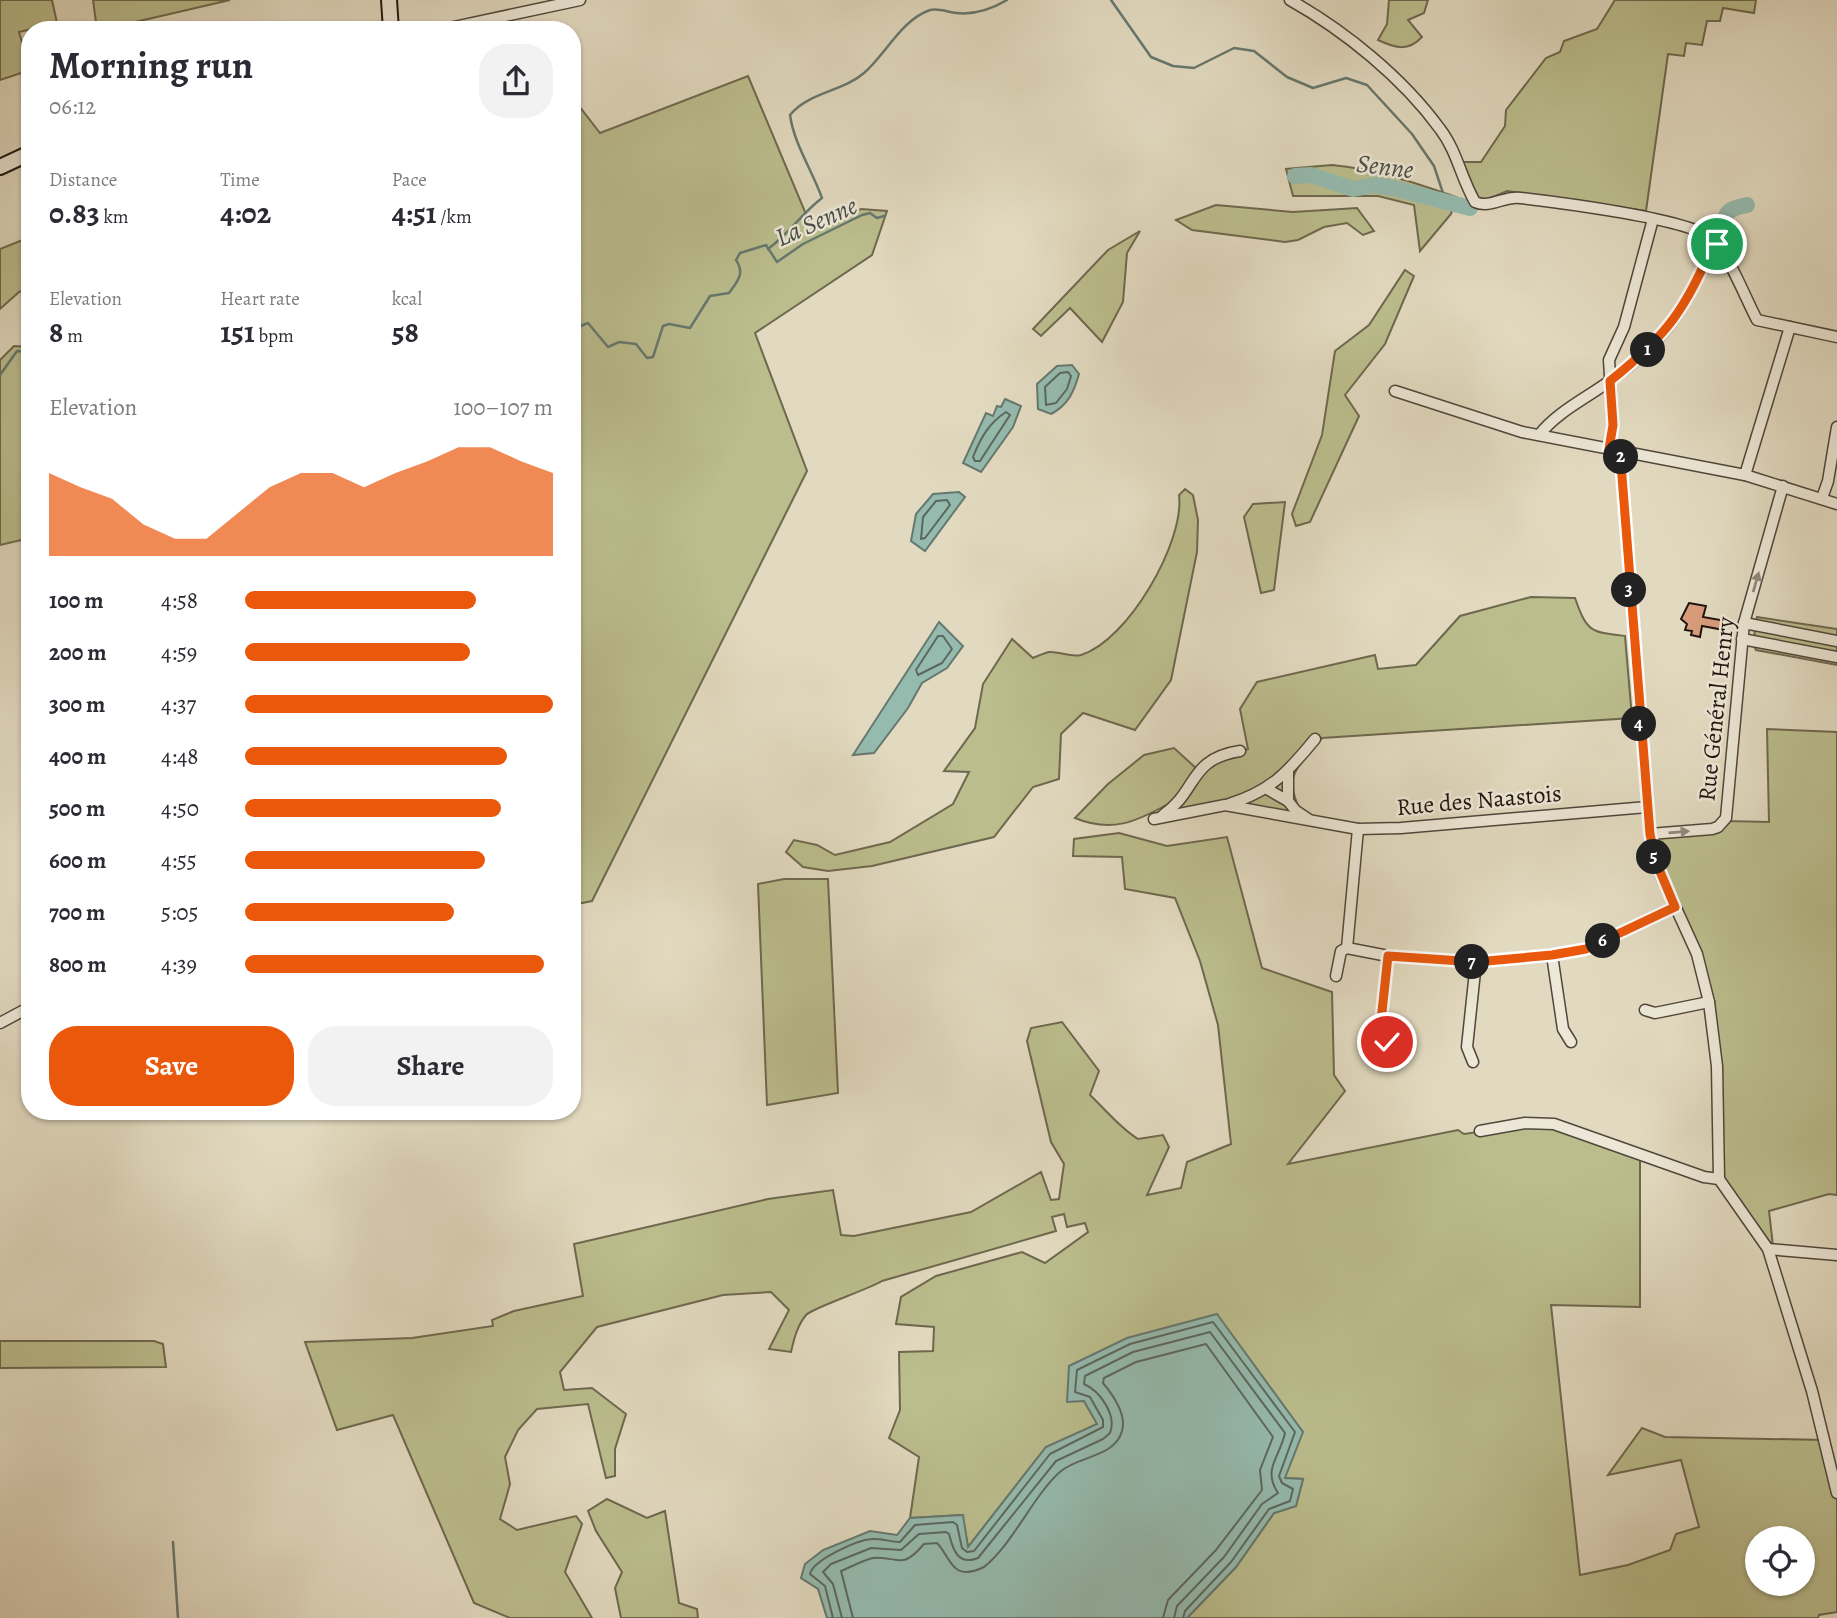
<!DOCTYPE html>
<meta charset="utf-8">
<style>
:root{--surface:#fff;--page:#f2f2f3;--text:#2b2b33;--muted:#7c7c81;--accent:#ea580c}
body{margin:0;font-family:Alegreya,serif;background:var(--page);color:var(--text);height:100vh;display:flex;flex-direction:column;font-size:26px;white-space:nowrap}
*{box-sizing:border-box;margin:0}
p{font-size:23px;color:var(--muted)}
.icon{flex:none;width:38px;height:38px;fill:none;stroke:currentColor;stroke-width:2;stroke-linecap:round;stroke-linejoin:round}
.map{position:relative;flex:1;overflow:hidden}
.drawer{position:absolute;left:21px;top:21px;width:560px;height:1099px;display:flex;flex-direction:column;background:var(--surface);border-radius:28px;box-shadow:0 2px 5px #0004}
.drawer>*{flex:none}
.tools{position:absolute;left:1745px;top:1526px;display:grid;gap:14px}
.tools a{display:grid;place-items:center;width:70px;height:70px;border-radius:50%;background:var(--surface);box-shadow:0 2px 5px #0004;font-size:35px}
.pin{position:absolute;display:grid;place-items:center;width:60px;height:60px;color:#fff;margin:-30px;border:4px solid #fff;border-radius:50%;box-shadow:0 2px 7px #0007}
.km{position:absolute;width:35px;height:35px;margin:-18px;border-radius:50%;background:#222;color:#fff;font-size:19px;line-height:35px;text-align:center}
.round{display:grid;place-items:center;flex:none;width:74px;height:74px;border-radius:28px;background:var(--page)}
.headline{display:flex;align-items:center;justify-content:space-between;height:119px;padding:0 28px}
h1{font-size:38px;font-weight:700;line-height:52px}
.stats{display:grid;grid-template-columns:repeat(3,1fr);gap:10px;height:119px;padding:7px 28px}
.stats div{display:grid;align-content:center}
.stats b{font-size:30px;font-weight:700}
.stats small{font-size:19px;font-weight:400}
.stats p{font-size:19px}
.chart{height:196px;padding:14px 28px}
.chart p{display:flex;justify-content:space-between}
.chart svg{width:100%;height:126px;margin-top:7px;fill:var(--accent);opacity:.7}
.primary-button{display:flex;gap:14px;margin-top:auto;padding:14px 28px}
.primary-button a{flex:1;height:80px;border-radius:28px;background:var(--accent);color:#fff;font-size:28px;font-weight:700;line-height:80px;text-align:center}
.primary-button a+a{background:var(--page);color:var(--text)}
ul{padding:0 28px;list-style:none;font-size:23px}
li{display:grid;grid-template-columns:112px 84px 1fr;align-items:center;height:52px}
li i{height:18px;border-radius:9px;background:var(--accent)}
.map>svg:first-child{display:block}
</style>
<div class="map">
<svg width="1837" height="1618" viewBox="0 0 1837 1618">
<rect width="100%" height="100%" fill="#e2dac0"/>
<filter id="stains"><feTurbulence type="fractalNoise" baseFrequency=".00286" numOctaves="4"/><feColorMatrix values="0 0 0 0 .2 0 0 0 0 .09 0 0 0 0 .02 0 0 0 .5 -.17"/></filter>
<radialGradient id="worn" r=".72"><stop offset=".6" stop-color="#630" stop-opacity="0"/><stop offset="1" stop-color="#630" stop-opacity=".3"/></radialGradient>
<g fill="#bbbd8d" stroke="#6e684e" stroke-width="2" fill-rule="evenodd">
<path d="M0,0H52L57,23L19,32L30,70L0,80Z"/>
<path d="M93,0H230L131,23L121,30H97Z"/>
<path d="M1389,0H1428L1424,13L1408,20L1422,37C1408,52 1395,48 1378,40L1387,24Z"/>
<path d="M1615,0H1756L1754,13L1723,8L1720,21H1707L1702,45L1686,43L1684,56L1668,54L1646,211L1507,191L1486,200L1477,199L1461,162H1481L1505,126L1506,110L1546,58L1560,52L1564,41L1597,29Z"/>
<path d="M748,76L813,231L861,209L887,211L872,255L755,333L807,471L592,901L572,905V97L600,133Z"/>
<path d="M1332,165C1375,169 1416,183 1456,197L1451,214L1420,251L1414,205L1378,196H1293L1286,169Z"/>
<path d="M1216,205L1293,212L1357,208L1374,231L1363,235L1347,223L1324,227L1298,240L1285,242L1192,230L1176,220Z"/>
<path d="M1140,231L1127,253L1123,302L1102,342L1070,308L1041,336L1033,329L1108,250Z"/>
<path d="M30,237V289L19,292L0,309V249Z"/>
<path d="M1405,270L1414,276L1385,344L1345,395L1359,416L1310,522L1296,526L1292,514L1322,435L1335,351L1369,325Z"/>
<path d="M14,346L30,347V538L0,545V360Z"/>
<path d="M1185,489L1193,495L1198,520L1197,552L1171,680L1135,730L1083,713L1061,734L1059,779L1033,787L994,837L872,866L828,871L803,867L786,852L794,840L817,845L835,855L890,842L953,804L969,772L944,771L975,728L983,684L1012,639L1033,658C1038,656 1044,653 1049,652C1059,651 1071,658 1081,655C1128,641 1185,541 1179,495Z"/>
<path d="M1285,502L1274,590L1261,593L1244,517L1253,504Z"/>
<path d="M1531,597L1575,598C1587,632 1590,632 1625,636L1632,718L1322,738C1292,773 1282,777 1306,822L1222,809L1163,818L1168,804C1136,822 1111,833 1075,818L1108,784L1144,755L1174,748L1197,769L1248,749L1240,709L1257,682L1375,655L1378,669L1416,665L1460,616Z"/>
<path d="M1757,617L1837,629V665L1756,650L1753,644Z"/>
<path d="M1767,729L1837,732V1195L1829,1194L1769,1211L1773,1246L1719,1179L1713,1025L1681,917L1650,834L1709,829L1724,821L1769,822Z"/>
<path d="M1119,833L1167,846L1227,837L1262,968L1332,992L1334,1075L1345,1091L1288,1164L1458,1130L1464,1134L1542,1123L1640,1154V1307L1551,1305L1580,1575L1628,1565L1670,1550L1676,1534L1699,1527L1681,1460L1608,1475L1642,1428L1665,1437L1825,1440L1837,1493V1612L1819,1615L1818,1618H1187L1236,1567L1274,1513L1296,1506L1303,1479L1285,1478L1084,1401L1098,1424L1046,1447L968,1547L962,1515L910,1518L919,1457L889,1438L900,1410L899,1352L933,1351L934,1327L896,1324L901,1297L936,1276L1022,1252L1045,1263L1088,1232L1085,1223L1067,1227L1064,1214L1052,1217L1056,1231L882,1281C867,1290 812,1308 806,1315C797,1326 794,1339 791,1352L769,1349L789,1310L771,1292L723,1295L597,1327L560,1372L564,1390L592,1388L626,1414L615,1449V1476L606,1478L588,1404L537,1409L518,1430L505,1457L510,1484L500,1519L517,1530L576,1516L582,1524L565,1572L592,1618H510L474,1603L393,1415L337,1430L305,1342L412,1338L493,1326L492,1320L514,1311L583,1296L574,1244L768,1199L833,1190L841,1235L854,1236L971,1212L1041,1172L1051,1200L1059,1199L1064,1164L1051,1142L1027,1041L1031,1028L1062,1022L1099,1071L1090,1095C1106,1110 1119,1127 1138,1139L1163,1135L1169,1147L1147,1195L1181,1188L1187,1162L1231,1144L1218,1025L1200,961L1175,898L1125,889L1122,857L1073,856L1074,839ZM1757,1538H1802V1584H1757Z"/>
<path d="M784,879H828L838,1093L767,1105L758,884Z"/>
<path d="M0,1341H154L163,1344L166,1367L0,1368Z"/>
<path d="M607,1499L647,1518L665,1511L679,1603L697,1609L698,1618H621L615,1588L622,1572L596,1531L588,1511Z"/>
</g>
<g fill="#95bbaf" stroke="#66786f" stroke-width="2">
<path d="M1072,365L1079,374C1074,392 1068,405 1051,414L1038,409L1037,384L1057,366Z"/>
<path d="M1005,399L1021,406L1013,427L981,472L963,463L986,413L993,416L997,406L1001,407Z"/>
<path d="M959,492L965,497L925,551L911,541L916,514L933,494Z"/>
<path d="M939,622L963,646L947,668L922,683L908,708L874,753L853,755Z"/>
<path d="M1217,1314L1303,1432L1285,1478L1303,1479L1296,1506L1274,1513L1236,1567L1187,1618H827L818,1589L801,1578L805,1564L823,1550L870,1531L897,1535L910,1518L963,1515L968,1547L1046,1447L1097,1424L1084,1401L1067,1402L1069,1366L1127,1338Z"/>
</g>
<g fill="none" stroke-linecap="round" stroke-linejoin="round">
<g stroke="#5a685f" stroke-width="2">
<path d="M1068,372L1071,376L1067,389L1056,403L1046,405L1045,387L1060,373Z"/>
<path d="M1006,412L1010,415L980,461H975L973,457C981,437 989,423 1006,412Z"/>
<path d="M947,500L950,505L925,538L921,539L923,517L936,501Z"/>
<path d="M938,636H943L952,649L942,663L918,675L916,670Z"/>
<path d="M833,1618L825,1586L810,1574C813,1560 857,1540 872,1539C881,1538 890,1542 900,1542L915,1525L953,1522L957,1525L962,1548L967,1552L974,1551L1050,1454L1103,1427V1420L1090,1397L1075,1392L1077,1370L1130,1344L1213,1322L1295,1432L1279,1476L1282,1483L1293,1489L1290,1501L1269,1509L1231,1562L1185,1611L1183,1618"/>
<path d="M842,1618L833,1584L823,1572L831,1564L871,1548L901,1550L919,1534L946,1532L949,1534C953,1550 958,1566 978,1558L1056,1461L1103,1439L1110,1433C1117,1415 1100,1391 1084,1384L1085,1376L1133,1352L1210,1332L1285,1433C1280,1457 1262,1469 1278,1493L1262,1504L1224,1557L1177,1606L1174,1618"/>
<path d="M853,1618L841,1571C851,1567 863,1560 873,1558C900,1556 901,1571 924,1544L937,1543C951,1557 951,1583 984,1567C1013,1544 1034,1494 1061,1471C1079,1456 1115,1457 1122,1431C1127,1414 1113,1395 1103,1383L1104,1378L1136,1362L1206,1344L1273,1437L1260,1470L1262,1490L1216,1550L1168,1600L1163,1618"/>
</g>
<g stroke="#66786f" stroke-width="2.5">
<path d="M1111,0L1151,57L1173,66L1194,68L1234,48L1254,51L1287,77L1313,88L1346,78L1367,85L1412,134L1434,166L1443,193L1451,205"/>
<path d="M768,249C789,234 802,213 822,198C812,170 794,144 790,115C809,92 842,92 864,73C886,54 901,20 930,10C938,8 948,12 956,13C974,15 992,9 1007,0"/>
<path d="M572,324L576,328L588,323L608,347L619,342L636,344L647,358L653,357L663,326L669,324L690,328L710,296L729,293C738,281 745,273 736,260L740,253L766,245L777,262L803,244L862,215L870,213L877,218L884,216"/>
<path d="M0,375L17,351L30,352"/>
<path d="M173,1542L178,1618"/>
</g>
<g stroke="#95bbaf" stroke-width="16">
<path d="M1295,176L1311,175L1353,189L1375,185L1393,188L1470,208"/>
<path d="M1718,237C1730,216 1718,211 1747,205"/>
</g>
</g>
<path fill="#d89c7b" stroke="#20140f" stroke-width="2" d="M1689,603L1706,606L1703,617L1726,621L1724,630L1702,626L1700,637L1691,635L1692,631L1685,630L1687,624L1681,619Z"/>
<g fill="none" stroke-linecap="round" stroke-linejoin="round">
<g stroke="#50463b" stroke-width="13">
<g id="street">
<path d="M1290,0C1345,31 1403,78 1440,129C1457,151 1461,178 1475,202C1490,209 1505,195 1521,198C1555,202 1694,219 1714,240C1729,256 1746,299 1757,320L1837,337"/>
<path d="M440,30L580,0"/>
<path d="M1395,391L1522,432L1745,475L1837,504"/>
<path d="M1539,435C1558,411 1587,398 1611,380C1669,337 1687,305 1715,241"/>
<path d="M1609,449L1613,425L1609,360L1624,327L1653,219"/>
<path d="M1620,451L1650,834L1660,873L1697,954L1709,1002L1717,1066L1719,1179L1768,1249L1812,1391L1837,1493"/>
<path d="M1745,475L1790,327"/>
<path d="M1822,498L1828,481L1837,427"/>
<path d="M1744,623L1837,641"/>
<path d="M1742,639L1837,657"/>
<path d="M1267,789L1288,801L1296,811L1308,819"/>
<path d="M1288,801V771"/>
<path d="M1229,804C1271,791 1288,772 1315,739"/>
<path d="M1163,815C1198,791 1188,759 1240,751"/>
<path d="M1154,819L1225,805L1358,829L1401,828L1647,807"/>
<path d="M1358,829L1347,948L1388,956L1476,962L1552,955L1586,949L1675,907"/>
<path d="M1650,834L1712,829L1718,827L1726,818L1744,623L1783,486"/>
<path d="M1552,955L1563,1029L1571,1042"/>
<path d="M1336,976L1341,951L1347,948"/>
<path d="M1645,1010L1655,1013L1709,1002"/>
<path d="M0,1023L30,1007"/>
<path d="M1387,1042L1380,1030L1388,956"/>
<path d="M1473,1062L1467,1047L1476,962"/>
<path d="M1480,1131L1525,1123L1554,1124L1704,1177L1719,1179"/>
<path d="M1768,1249L1837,1255"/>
</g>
</g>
<g stroke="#20140f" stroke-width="18">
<g id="secondary">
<path d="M389,0L391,30"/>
<path d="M0,167L30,153"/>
</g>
</g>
<use href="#street" stroke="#ece7d6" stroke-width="10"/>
<use href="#secondary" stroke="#ece7d6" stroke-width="14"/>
</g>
<defs><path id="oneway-solid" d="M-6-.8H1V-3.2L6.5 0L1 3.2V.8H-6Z" transform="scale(1.75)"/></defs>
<g fill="#90887c">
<use href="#oneway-solid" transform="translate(1756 582) rotate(-74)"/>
<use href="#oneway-solid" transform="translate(1679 832) rotate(-5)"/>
</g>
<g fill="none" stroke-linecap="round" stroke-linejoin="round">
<g stroke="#fff" stroke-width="14">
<path id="route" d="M1387,1042L1380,1030L1388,956L1476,962L1552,955L1586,949L1675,907L1656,862L1650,834L1620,451L1609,449L1613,425L1610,381C1670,333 1684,310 1715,241L1717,244"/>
</g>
<use href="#route" stroke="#ea580c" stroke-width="9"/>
</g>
<g text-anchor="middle" stroke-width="5" stroke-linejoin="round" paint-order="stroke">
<g font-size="24" fill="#20140f" stroke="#ece7d6">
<text transform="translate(1716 709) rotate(-84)" y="8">Rue Général Henry</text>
<text transform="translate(1479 800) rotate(-5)" y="8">Rue des Naastois</text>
</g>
<g font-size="26" font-style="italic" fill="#494e47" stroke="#ece7d6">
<text transform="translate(1385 166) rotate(7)" y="9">Senne</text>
<text transform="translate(816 221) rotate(-24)" y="9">La Senne</text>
</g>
</g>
<rect width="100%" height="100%" filter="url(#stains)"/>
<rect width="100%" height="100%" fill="url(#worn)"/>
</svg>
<div class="tools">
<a><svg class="icon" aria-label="locate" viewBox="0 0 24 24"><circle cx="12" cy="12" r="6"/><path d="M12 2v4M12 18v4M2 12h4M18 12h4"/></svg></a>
</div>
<div class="pin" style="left:1717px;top:244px;background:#1e9e55"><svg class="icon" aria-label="arrive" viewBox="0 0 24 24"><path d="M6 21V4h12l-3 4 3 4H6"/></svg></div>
<div class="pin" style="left:1387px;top:1042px;background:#d93025"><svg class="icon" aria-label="check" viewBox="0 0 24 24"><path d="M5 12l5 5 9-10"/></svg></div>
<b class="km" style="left:1648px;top:350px">1</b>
<b class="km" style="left:1621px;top:457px">2</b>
<b class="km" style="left:1629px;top:590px">3</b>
<b class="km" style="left:1639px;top:724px">4</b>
<b class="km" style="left:1654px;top:857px">5</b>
<b class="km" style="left:1603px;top:941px">6</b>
<b class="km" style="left:1472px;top:962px">7</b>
<section class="drawer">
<div class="headline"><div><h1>Morning run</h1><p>06:12</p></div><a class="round"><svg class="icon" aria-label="share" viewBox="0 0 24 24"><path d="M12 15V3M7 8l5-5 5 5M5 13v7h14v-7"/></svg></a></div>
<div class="stats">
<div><p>Distance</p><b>0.83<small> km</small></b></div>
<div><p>Time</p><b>4:02</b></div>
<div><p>Pace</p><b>4:51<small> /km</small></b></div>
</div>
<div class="stats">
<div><p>Elevation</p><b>8<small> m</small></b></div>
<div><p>Heart rate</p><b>151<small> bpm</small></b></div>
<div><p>kcal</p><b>58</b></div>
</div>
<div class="chart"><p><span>Elevation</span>100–107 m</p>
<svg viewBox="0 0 160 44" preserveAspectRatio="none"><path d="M0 44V15L10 20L20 24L30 33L40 38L50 38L60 29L70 20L80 15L90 15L100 20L110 15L120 11L130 6L140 6L150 11L160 15V44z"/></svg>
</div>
<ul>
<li><b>100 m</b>4:58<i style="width:75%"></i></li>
<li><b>200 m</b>4:59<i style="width:73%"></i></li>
<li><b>300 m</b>4:37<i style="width:100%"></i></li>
<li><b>400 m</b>4:48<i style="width:85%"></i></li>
<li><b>500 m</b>4:50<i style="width:83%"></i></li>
<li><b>600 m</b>4:55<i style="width:78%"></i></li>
<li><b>700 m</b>5:05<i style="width:68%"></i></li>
<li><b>800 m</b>4:39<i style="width:97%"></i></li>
</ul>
<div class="primary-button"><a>Save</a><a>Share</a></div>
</section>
</div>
